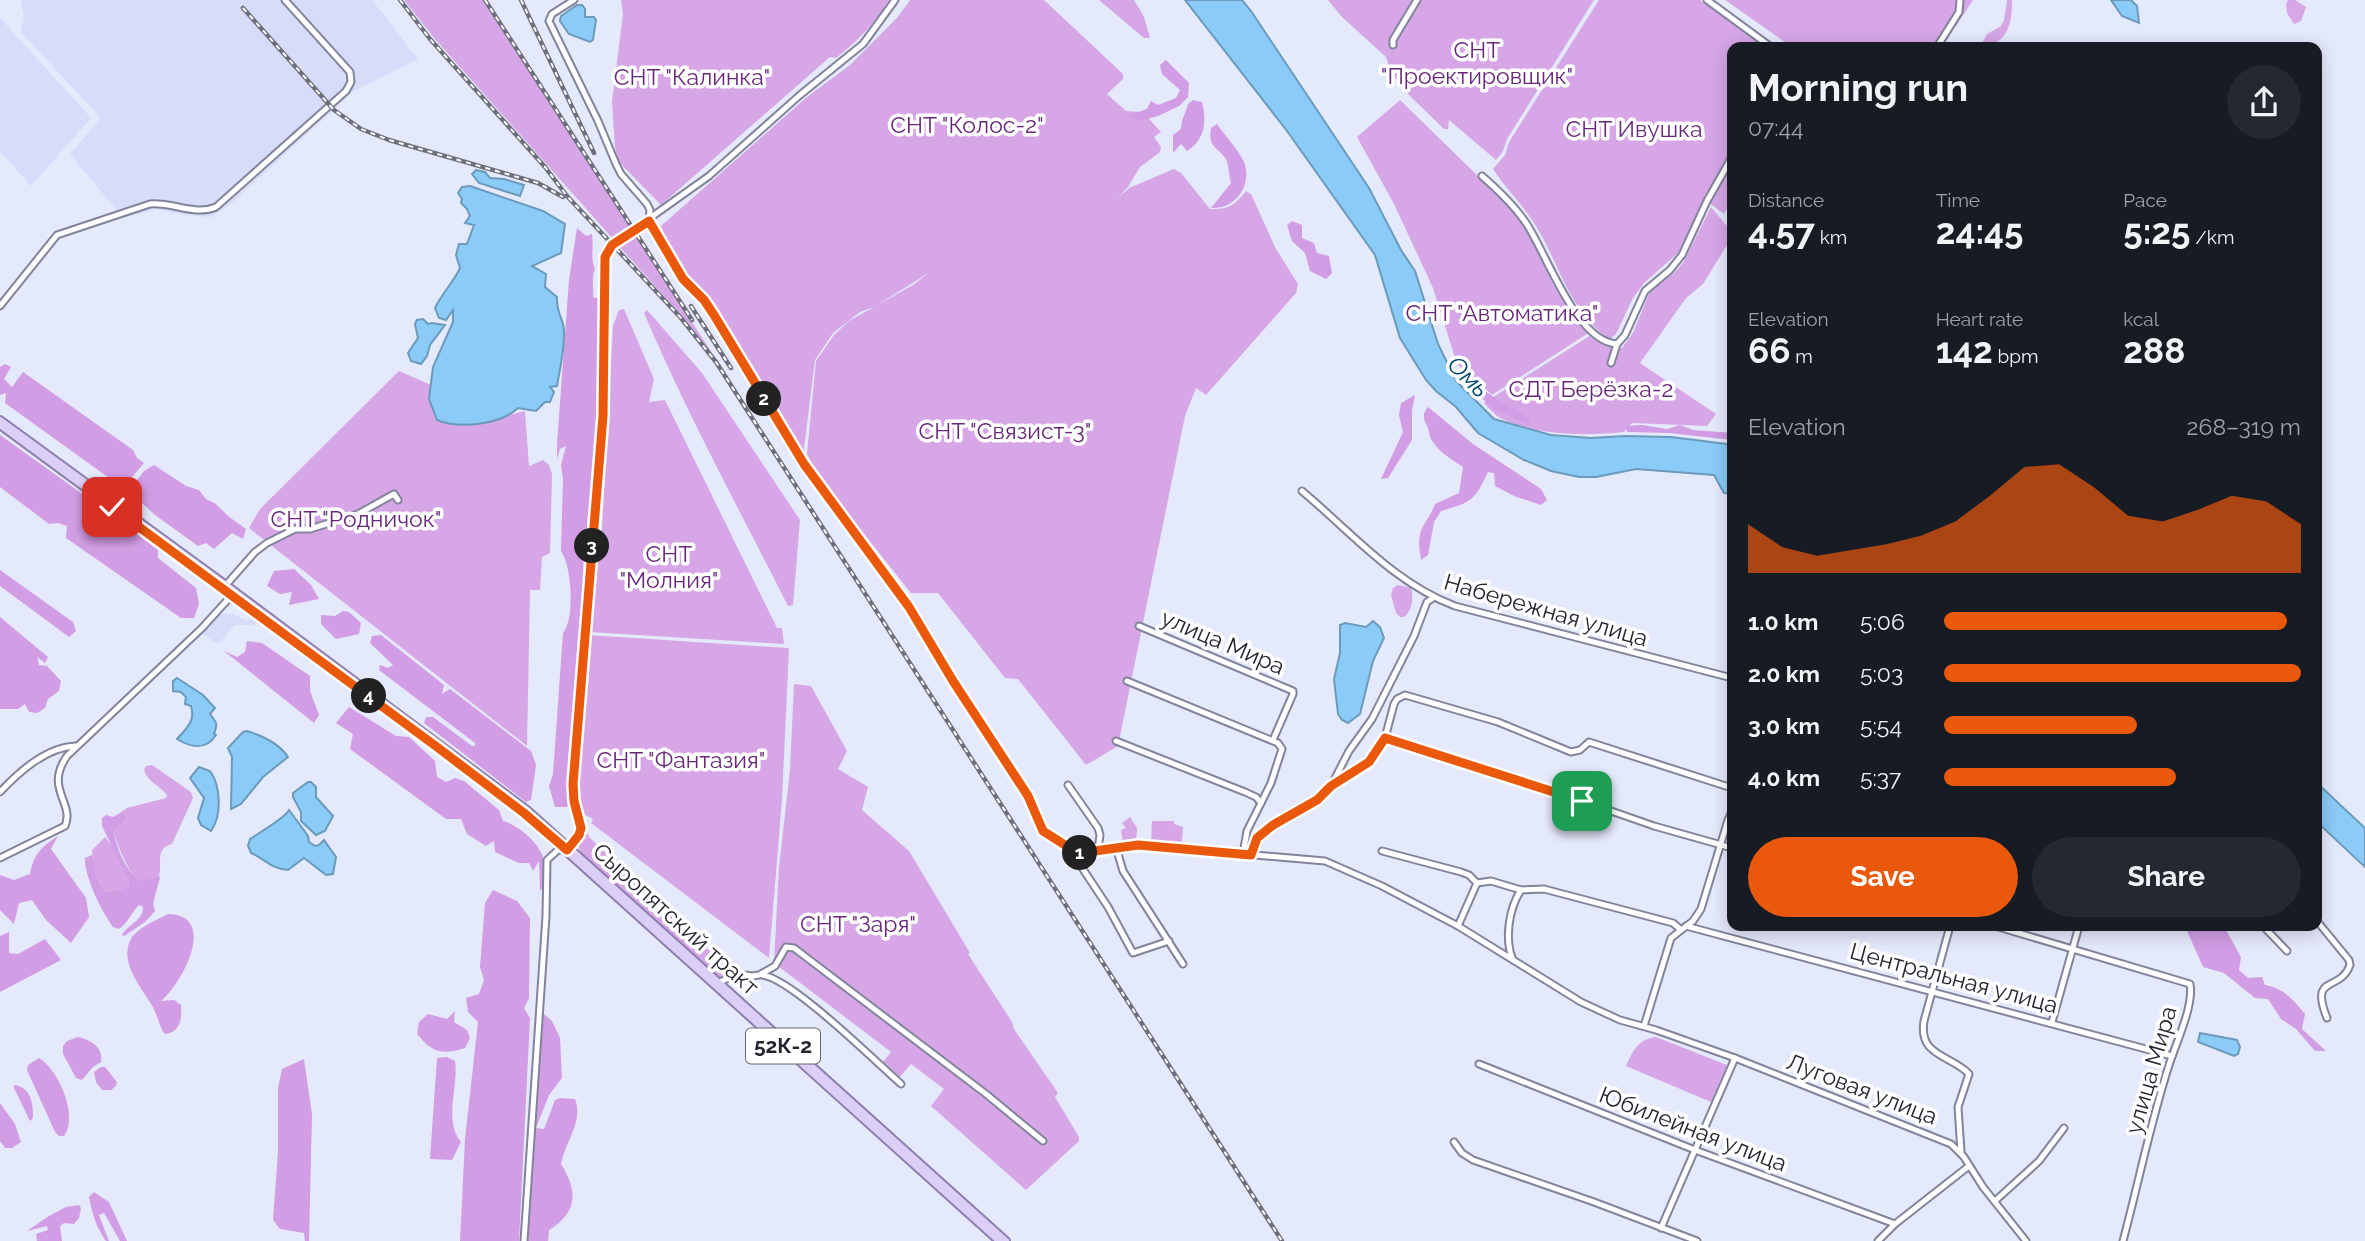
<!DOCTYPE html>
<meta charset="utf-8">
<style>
:root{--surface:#171b24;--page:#242831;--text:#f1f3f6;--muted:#9ea1a6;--accent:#ea580c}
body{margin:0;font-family:Raleway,sans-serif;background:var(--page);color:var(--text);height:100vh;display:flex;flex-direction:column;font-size:26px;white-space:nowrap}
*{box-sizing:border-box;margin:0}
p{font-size:23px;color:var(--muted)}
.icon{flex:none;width:38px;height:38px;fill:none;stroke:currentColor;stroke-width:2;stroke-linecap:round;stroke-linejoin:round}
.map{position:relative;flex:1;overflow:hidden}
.details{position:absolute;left:1727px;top:42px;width:595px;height:889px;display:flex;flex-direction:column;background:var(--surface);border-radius:14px;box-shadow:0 4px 18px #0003}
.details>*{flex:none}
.pin{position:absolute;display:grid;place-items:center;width:60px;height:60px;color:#fff;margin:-30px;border-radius:14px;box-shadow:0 4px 10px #0006}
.km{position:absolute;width:35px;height:35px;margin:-18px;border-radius:50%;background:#222;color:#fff;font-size:19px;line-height:35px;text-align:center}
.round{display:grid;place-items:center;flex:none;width:74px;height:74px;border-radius:37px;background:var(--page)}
.headline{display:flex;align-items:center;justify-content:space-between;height:119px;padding:0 21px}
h1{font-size:38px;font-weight:700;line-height:52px}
.figures{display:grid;grid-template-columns:repeat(3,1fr);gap:10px;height:119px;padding:7px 21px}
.figures div{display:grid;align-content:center}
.figures b{font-size:35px;font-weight:700}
.figures small{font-size:19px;font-weight:400}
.figures p{font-size:19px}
.chart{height:196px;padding:14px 21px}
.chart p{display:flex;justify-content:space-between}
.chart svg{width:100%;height:126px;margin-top:7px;fill:var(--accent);opacity:.7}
.button{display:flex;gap:14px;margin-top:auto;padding:14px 21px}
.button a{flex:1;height:80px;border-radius:42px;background:var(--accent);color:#fff;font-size:28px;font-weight:700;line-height:80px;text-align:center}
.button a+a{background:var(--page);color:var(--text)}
ul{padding:0 21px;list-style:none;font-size:23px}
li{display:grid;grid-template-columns:112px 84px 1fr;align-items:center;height:52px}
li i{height:18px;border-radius:9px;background:var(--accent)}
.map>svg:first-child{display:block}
</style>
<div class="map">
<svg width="2365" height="1241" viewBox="0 0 2365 1241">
<rect width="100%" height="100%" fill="#e5e9fc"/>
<g fill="#d6dcfa">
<path d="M23,0H372L418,59L354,91L232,203L211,217L184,215L156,209L123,218L70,154L101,118L21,32L24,16L21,2Z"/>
<path d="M0,18L91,118L31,186L0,151Z"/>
<path d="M220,614H233L248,621L254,615L262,621L252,625H235L218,644L201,633L198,634Z"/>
</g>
<g fill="#d6a6e7">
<path d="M404,0H483L631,228L614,240L434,38Z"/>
<path d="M621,0H889C874,24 858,41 836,58L830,57L661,205L619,162L615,148L612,102L623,14Z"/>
<path d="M910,0H1044L1123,74V79L1107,94L1126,111L1143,112L1161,132L1154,137L1161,147L1160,152L1140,167L1128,187L1117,199L1129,188L1174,169L1181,173L1210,209C1228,210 1235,205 1246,191L1251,194L1276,249L1298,284L1296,293L1206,395L1196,388L1185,416L1118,746L1086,765L1018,679L1005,678L938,593H911L817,475L807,454L816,361L834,335L849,321L913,285L930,272L874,307L860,312L833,333L815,360L803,456C775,410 748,363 718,318C698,288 674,261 661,226L807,97L850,65L897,18Z"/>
<path d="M1099,0H1134L1144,17L1150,38H1144Z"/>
<path d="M1328,0H1594L1507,139L1503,151L1496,160L1449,120L1448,129H1444L1410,96L1391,73L1386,57L1342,17Z"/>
<path d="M1599,0H1700L1764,47H1732V200L1724,214L1704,199L1678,253L1644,283L1633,298L1616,334L1610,339C1567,312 1558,256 1530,217C1518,200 1504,186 1493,169L1505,155L1509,142Z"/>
<path d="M1725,0H1973L1942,47H1792Z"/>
<path d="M2007,0H2012C2013,21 2007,47 1980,47L1987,34L2001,26L2004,20Z"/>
<path d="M2288,0H2295L2306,7L2301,21L2294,24L2287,13L2286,4Z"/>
<path d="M1400,100L1517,214L1535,244L1552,282L1570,311L1590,332L1492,395L1457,364L1433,288L1394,204L1357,137Z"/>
<path d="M1711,207L1732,232L1727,245L1703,284L1686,298L1640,363L1716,414L1707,426L1632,423L1624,432C1586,436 1536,436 1500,418C1494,414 1489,408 1484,403L1591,335L1611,347L1622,348L1633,333L1650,291L1674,273L1683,263Z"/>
<path d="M634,232L721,367L690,325L617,244Z"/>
<path d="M624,309L654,379L649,402L665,400L777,628H782L784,644L589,632L595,559L600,555L601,547L613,326L619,310Z"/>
<path d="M647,310L702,373L800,520L793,605L788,606C739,509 686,412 644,313Z"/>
<path d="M399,371L431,385L429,399L437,420C466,431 495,418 525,411L529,466L543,460L549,465L552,474L550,553L542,557L540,590H530L527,746L249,528L260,509Z"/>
<path d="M1398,585L1411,588C1414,598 1412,611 1404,617H1400L1396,613L1391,595L1393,588Z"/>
<path d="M588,635L789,648L782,799L769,958L591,823L593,819L581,813L577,783Z"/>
<path d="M794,684L811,686L847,751L838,769L868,787L862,810L909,851L970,953L968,954L1012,1022L1014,1029L1058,1093L1055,1097L1079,1137V1141L1026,1190L931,1106L944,1089L911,1064L899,1078L882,1063L891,1052L774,963L779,867L790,770Z"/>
<path d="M152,765L191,792L193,798L172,844C154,849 163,862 159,876C154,877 147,882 142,881C131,881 116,842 114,832L126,818L125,813H120L127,808L166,798L167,795C160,785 148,783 144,770L146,766Z"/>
<path d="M1130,817L1137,828L1136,843H1123L1121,830L1126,828L1122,823Z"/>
<path d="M1152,821H1174V824L1183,827L1182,841L1179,845L1151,843Z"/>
<path d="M586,831L590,838L732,972L723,978H719L580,852L578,844Z"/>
<path d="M105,837L113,847L129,882L128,887L107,892C94,882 93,865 92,850Z"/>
<path d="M1656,1037L1727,1065L1711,1102L1626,1066C1633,1051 1638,1039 1656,1037Z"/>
</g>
<g fill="#d29de4">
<path d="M1166,60L1189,83L1188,97L1179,106L1158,116L1139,121L1127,116L1147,109L1151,101L1158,105L1176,98L1180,90L1162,74L1160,65Z"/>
<path d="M1193,100L1202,102C1207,121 1205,140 1187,151L1181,144L1173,153V135L1181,129C1181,119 1186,113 1188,104Z"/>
<path d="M1217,124C1225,136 1238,149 1244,162C1253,185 1235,210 1211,208L1231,183C1229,176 1229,165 1226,159C1217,146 1208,148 1211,128Z"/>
<path d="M1292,221L1302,225V238L1314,243L1317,253L1329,256L1332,273L1326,279L1310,271L1305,253L1292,241L1287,225Z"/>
<path d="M577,228L586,236L592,234C594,247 590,257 595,269C591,279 594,286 593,297L599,299C601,381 598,457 587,539L583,547L584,593L571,792L568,796L569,803L567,807H555L549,786L553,774L563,633C575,618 572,567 561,551L563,479L561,465L566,446L560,449L557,459V444L569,280Z"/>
<path d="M5,364L11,367L4,379L12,387L23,372L133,450L137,458L144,463L123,488L5,403L6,393L0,395V367Z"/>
<path d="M1474,382C1491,397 1511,408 1532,418L1527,424L1492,408L1472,388Z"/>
<path d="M1415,395L1412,410V440L1388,478L1381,479L1403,432L1399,415L1401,403Z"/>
<path d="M1428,407L1473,444L1541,489L1547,500L1541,505L1514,496L1495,486L1494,473L1488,472C1474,502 1471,502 1441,511L1434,522L1428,555L1421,560C1419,548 1417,535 1424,525C1428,517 1432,513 1435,504L1459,493L1463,467C1453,460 1440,453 1433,442C1429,438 1430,431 1427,426C1423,418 1422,414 1428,407Z"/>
<path d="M1642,425L1667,429L1680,425L1693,430L1732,433V440L1669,433L1627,432L1626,426Z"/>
<path d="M0,435L158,548V558L196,588L199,604L194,618H181L66,538L67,526L58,523L49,524L0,487Z"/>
<path d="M154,465L186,486L199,490L206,499L216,504L228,516L246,529L243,539L232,533L214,549L206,543L198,546L155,515L129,491L144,471Z"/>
<path d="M294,569L311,585L319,599L289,605L292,592L280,594L267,586L274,571Z"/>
<path d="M0,570L73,622L76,631L69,637L0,586Z"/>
<path d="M343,611L349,612L361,623L359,634L336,639L321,624V615L335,616Z"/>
<path d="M0,617L48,657L45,663L37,657L39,665L47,666L61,681L59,691L48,699L45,708L37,713L29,712L25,704L18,709H0Z"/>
<path d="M381,635L444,685L442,694L450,689L531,751L536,765L531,800L526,802L424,723L426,717H433L472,746H475V743L379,670L380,665L388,668L393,665L370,643L372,636Z"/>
<path d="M247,641L262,643L310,676V691L319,715L314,723L224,651L237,657L245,652Z"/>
<path d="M349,707L396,736L409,737L435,761L437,777L446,782L455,778L464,781L499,810L503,821C518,825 540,843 544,860C545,867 545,876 545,884L540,891L539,861L533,871L529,863H519L495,852L494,841L486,846L467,834L461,819H446L350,749L353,734L336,723Z"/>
<path d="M120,813H125L126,818L114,832C116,847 127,875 142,881L159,876L160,878L153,903L155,911L145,922L124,936L122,935C128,924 143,921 143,907L139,905C131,913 128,923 119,929L113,927C102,912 84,876 85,858L92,855C95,869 95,883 107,892L128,887L129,882L102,826V818L106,815L113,817Z"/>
<path d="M58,836L51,849L86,898L89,917L71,943L46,920L32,900L19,903L14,924L0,910V875L14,880L30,874C34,854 41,847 58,836Z"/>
<path d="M493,890L517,901L530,918L529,998L524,1008L530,1018L519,1241H460L465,1139L478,1022L468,1012L466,998L479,994L484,980L480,967L485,903Z"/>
<path d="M168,914C219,915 182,984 161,1001L174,1000L181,1005C182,1018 181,1031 166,1034L163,1032C159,1024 157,1015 153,1007C142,988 117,961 132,937C139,927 157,920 168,914Z"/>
<path d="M2187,926H2221L2226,930L2241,957L2239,970L2248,978L2262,977L2265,985C2284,988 2293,1000 2305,1014L2302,1029L2326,1051H2315L2296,1029L2281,1019L2268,999L2255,998L2224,973L2203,967L2188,933Z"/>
<path d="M9,932V953L18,954L45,939L61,960L0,992V936Z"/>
<path d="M455,1011L454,1022L467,1030L470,1038L465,1048C443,1055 432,1053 417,1034L419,1022L428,1014L447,1019Z"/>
<path d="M540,1013L545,1015L552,1021L560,1038L562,1078L549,1095L536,1128L544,1129L555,1100L560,1098L575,1099C584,1121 565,1142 561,1164C578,1191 578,1212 549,1230L548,1241H525Z"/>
<path d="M78,1037C90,1040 104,1047 101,1062L93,1067L82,1080L76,1078L63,1054V1046L67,1041Z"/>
<path d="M447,1057L455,1061C459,1086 443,1120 461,1142L452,1160L430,1159L437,1058Z"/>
<path d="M39,1058C58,1069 79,1116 64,1136H59L55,1132L27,1070L28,1065Z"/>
<path d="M304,1059L312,1114L309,1241H305L304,1233L280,1229L273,1220L278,1152V1088L282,1069Z"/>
<path d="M101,1067H105L117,1082L116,1086L111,1090H102L96,1082L94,1072Z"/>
<path d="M14,1085C31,1087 33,1103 33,1118L30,1121L14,1088Z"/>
<path d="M0,1103L15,1124L21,1142L12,1148H5L0,1141Z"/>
<path d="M94,1192L109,1202L127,1241H120L104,1213L99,1215L109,1241H106C96,1227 92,1213 89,1197Z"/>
<path d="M79,1205L81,1208L79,1218L74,1224L64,1223L60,1226L62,1241H37L36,1234L48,1230L47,1226L27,1231L49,1216L66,1207Z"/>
</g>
<g fill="#8acbf7" stroke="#6c9abb" stroke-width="2">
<path d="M1185,0H1242L1251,11L1369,188L1401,250L1415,271L1438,344L1456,381L1494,419L1551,435L1591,438L1625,436L1671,437L1727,444L1732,446V494L1724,493L1714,475L1636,469L1596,477H1579L1551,471L1524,460L1478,433L1456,407L1436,391L1426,380L1400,338L1375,255L1287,131Z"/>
<path d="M2111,0H2131L2137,6L2139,23L2122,16Z"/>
<path d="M577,5H582L585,9V17H594L596,20L593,40L590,42L569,34L560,21L561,16Z"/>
<path d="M476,170L485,172L490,178L504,179L524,185L520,196L479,183L472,174Z"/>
<path d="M470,186L543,211L565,224L561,253L532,266L546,274L545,287L557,297C556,313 563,317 564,330C565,348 560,368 557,386L550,387L554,392L550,402H545L536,411L518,408C500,425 459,429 437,420L429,399L433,367L453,322V310L446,320L439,318L435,308C442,293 453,283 460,268L456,255L459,244H467L474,225L465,223L470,216L467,209L461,203L462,199L458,193L462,187Z"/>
<path d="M423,319L428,324L432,323L445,325L430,345L427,356L421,364L411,361L408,353L418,338L415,324L417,320Z"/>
<path d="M1373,621L1380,627L1384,638L1373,661L1360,714L1348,723L1342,720L1338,714L1334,679L1340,653V625L1345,623L1366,627Z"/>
<path d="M177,678L203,695L215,708L210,714C217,723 218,724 214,734L216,735C206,751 190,747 177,739C186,729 196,721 191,706L185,704L186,697L181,692L173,691V681Z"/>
<path d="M247,731C263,736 279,743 288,757L263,777L241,804L231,809L232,757L228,748L243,732Z"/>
<path d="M199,767L210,771C221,786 222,816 211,831L201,825L198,818L204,798L190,778Z"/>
<path d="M308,782H311L316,787V797L333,816L325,831L316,835L301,821V812L293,797V793Z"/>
<path d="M2317,783L2365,828V867L2317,822Z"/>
<path d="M289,810L308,836L309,842L315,846L319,845L324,840L336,857L333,874L326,875L304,858L288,870C271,869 264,858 251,853L248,846L250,839C260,832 284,819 289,810Z"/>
<path d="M2200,1033L2237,1040L2240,1047L2238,1054L2234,1056L2198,1042Z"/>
</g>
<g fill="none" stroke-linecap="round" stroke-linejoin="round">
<g stroke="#81849a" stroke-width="9">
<g id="minor">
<path d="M574,0L552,14L549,21L598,121L616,164L621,174L647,204L650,210L649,221L683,279L704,301L714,315L804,464L909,607L953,681L1028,796L1043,831L1065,845L1073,854L1138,845L1325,861L1382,886L1458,926L1581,1002L1620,1020L1656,1030L1735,1058L1951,1144L1964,1157L1983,1187L2026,1241"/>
<path d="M1707,0L1771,47"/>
<path d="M1393,45V40L1417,0"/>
<path d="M1937,47L1959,12L1960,0"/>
<path d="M1482,176C1498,190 1514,205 1526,223C1546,252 1576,342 1617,344"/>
<path d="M0,306L57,235L150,204C173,202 195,216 216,207L346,91L351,82L350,72L285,0"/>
<path d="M1611,363L1617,344L1625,335L1645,291L1670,270L1682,255L1707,201L1732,157"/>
<path d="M1302,491C1351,532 1394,583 1455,606L1732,678"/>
<path d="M226,585L255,552L267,543L295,529H310L358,514L394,494L398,500"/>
<path d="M1139,626L1293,691V694L1273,740"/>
<path d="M1127,681L1278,743L1282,749L1271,783L1247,831L1243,854"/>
<path d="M1385,738L1394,704L1397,699L1405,695L1498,722L1571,752L1580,750L1589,742L1732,788"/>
<path d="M1116,741L1245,792L1256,797L1261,803"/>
<path d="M1068,785L1098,828L1100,835L1098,850"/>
<path d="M1331,786L1369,762L1385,738L1554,791L1654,826L1732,848"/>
<path d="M0,792C19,772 46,747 76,746"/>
<path d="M1116,847L1123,871L1183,964"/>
<path d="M1382,851L1461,872L1469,875L1477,883L1491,881L1521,890L1544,889L1673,923L1680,929"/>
<path d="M1073,854L1108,907L1133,953L1169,941"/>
<path d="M1252,855L1257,838L1316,800L1331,786L1349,751L1372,719L1414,636L1427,602L1433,598"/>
<path d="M0,858L65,826C75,803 44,789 67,756L202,628L232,595"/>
<path d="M2317,921L2349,960L2350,965C2340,993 2309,973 2327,1018"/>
<path d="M1458,926L1477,883"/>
<path d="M1686,926L2172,1056"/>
<path d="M1950,926L1924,1021C1918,1057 1952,1055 1969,1074L1958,1107L1961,1152"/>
<path d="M1995,926L2190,984C2194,1005 2177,1041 2170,1062C2151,1120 2139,1181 2123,1241"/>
<path d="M2263,926L2287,951"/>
<path d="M1513,960C1504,940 1509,908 1521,890"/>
<path d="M762,975C791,978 875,1061 901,1084"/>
<path d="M720,982L737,974L752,976L759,975L775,966L786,947L794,948L986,1094L1043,1141"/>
<path d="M2052,1022L2079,926"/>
<path d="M1644,1026L1671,938L1693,921L1701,909L1728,820L1732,811"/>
<path d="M1479,1064L1695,1150L1895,1224"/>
<path d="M1454,1142L1462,1153L1473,1160L1594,1202L1697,1241"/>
<path d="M1995,1201L2039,1161L2064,1128"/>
<path d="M1661,1228L1735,1058"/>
<path d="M524,1241L546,916L547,860L558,850H567L579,835L581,828L574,801L573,784L603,416L605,257L612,245L709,176L800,95L863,44L895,0"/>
<path d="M1878,1241L1895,1224L1969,1166"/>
</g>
</g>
<g stroke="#8c7fae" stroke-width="10">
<g id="major">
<path d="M0,420L226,585L527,810L1006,1241"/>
<path d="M0,425L382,706"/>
<path d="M527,816L999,1241"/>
</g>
</g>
<use href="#minor" stroke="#fff" stroke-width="5"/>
<use href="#major" stroke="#dbcff7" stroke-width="6"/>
<g stroke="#6d6f7c" stroke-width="4.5">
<g id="rail">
<path d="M400,0L430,39L545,167L567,196L681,318L716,362L1282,1241"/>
<path d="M485,0L692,320"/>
<path d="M521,0L594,153"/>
<path d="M243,8L334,110L361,129L389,140L538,183L563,197"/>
<path d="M691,306L731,368"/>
</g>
</g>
<use href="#rail" stroke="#fff" stroke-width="2" stroke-dasharray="5" stroke-linecap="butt"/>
</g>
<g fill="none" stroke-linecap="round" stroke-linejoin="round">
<g stroke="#fff" stroke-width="14">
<path id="route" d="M112,507L437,747L524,813L567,850L579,835L581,828L574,801L573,784L603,416L605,257L612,245L649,221L683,279L704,300L714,315L804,464L909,607L953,681L1028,796L1043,831L1065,845L1073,854L1138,845L1251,855L1257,838L1273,825L1317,800L1331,786L1369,762L1385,738L1582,801"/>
</g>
<use href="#route" stroke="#ea580c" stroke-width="9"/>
</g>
<g text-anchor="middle" stroke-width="7" stroke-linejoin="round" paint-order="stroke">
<rect fill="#fff" stroke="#66676d" stroke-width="2" x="746" y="1028.5" width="74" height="35" rx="5"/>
<g font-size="21" font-weight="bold" fill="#25262f">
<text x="783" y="1053">52К-2</text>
</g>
<g font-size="23" fill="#67287b" stroke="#fff">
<text x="1477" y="58">СНТ<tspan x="1477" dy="26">"Проектировщик"</tspan></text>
<text x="692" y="85">СНТ "Калинка"</text>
<text x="967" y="133">СНТ "Колос-2"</text>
<text x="1634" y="137">СНТ Ивушка</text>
<text x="1502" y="321">СНТ "Автоматика"</text>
<text x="1591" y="397">СДТ Берёзка-2</text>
<text x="1005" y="439">СНТ "Связист-3"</text>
<text x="356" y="527">СНТ "Родничок"</text>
<text x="669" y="562">СНТ<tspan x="669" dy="26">"Молния"</tspan></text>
<text x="681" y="768">СНТ "Фантазия"</text>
<text x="858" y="932">СНТ "Заря"</text>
</g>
<g font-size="23" fill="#25262f" stroke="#fff">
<text transform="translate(1546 610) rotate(16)" y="8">Набережная улица</text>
<text transform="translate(1223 642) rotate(23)" y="8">улица Мира</text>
<text transform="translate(676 919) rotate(42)" y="8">Сыропятский тракт</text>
<text transform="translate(1954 978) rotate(15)" y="8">Центральная улица</text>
<text transform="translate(2151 1070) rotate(-74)" y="8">улица Мира</text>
<text transform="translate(1862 1089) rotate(21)" y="8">Луговая улица</text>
<text transform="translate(1693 1129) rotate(21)" y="8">Юбилейная улица</text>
</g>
<g font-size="24" font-style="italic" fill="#00476a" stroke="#fff">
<text transform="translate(1468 377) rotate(45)" y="8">Омь</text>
</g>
</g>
</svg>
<div class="pin" style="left:1582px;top:801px;background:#1e9e55"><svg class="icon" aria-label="arrive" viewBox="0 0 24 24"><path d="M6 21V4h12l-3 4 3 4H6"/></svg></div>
<div class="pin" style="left:112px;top:507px;background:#d93025"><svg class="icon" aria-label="check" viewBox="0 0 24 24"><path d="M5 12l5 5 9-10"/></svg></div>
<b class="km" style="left:1080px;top:853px">1</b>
<b class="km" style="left:764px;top:399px">2</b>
<b class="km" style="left:592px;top:546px">3</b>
<b class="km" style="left:369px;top:696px">4</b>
<section class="details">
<div class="headline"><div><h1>Morning run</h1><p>07:44</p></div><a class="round"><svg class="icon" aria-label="share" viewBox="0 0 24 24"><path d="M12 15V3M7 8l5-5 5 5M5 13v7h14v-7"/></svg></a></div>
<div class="figures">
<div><p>Distance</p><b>4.57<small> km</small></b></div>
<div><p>Time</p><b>24:45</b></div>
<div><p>Pace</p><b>5:25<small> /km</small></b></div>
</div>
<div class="figures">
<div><p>Elevation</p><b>66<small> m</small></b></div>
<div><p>Heart rate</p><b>142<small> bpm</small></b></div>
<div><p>kcal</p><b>288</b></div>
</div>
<div class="chart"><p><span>Elevation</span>268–319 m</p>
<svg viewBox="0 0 160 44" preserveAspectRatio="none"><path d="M0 44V27L10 35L20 38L30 36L40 34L50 31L60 26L70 17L80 7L90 6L100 14L110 24L120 26L130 22L140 17L150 19L160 27V44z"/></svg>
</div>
<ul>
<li><b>1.0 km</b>5:06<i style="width:96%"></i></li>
<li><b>2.0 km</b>5:03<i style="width:100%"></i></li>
<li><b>3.0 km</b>5:54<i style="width:54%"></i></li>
<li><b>4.0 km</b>5:37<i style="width:65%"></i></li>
</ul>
<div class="button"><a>Save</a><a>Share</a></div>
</section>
</div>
